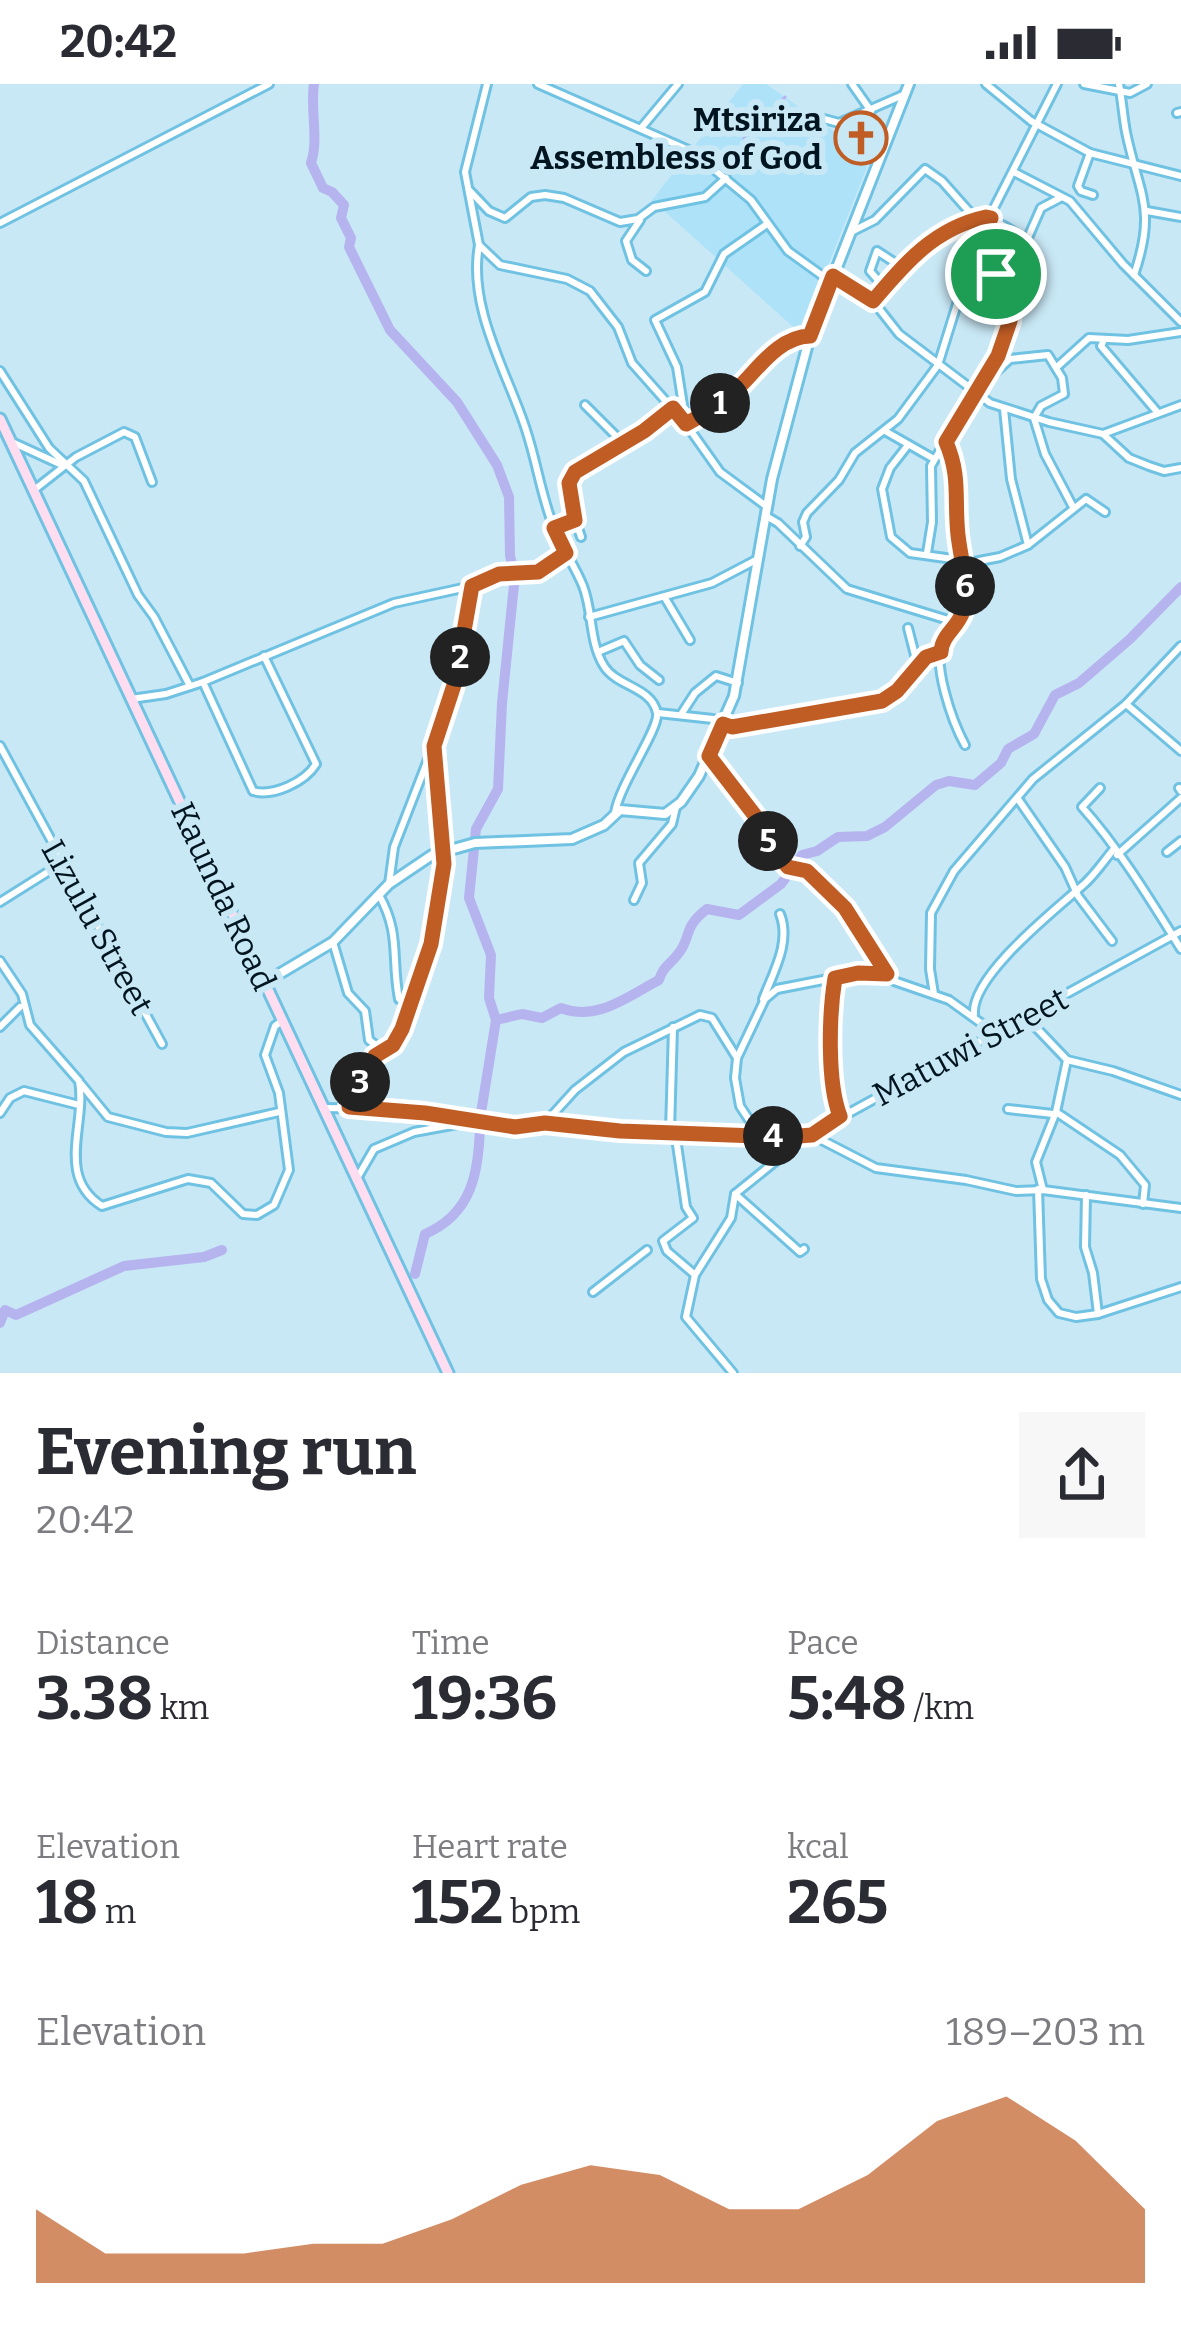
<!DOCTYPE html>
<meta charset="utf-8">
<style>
:root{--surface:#fff;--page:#f7f7f7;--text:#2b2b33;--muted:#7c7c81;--accent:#c05d25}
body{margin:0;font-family:Bitter,serif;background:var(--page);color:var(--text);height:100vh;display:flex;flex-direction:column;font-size:45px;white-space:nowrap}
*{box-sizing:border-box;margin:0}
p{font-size:39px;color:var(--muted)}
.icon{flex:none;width:66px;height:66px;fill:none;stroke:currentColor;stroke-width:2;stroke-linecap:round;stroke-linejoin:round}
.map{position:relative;height:1289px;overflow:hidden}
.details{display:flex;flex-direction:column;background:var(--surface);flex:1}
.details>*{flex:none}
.pin{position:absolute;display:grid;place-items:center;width:102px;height:102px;color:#fff;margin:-51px;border:6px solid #fff;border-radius:50%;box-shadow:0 3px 12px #0007}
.km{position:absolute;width:60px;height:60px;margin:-30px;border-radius:50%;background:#222;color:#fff;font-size:33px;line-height:60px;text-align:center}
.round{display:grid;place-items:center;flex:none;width:126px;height:126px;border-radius:0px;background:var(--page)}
.headline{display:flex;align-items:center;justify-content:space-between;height:204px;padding:0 36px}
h1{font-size:66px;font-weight:700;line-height:90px}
.metrics{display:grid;grid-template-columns:repeat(3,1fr);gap:18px;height:204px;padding:12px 36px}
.metrics div{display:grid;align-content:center}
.metrics b{font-size:60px;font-weight:700}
.metrics small{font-size:33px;font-weight:400}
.metrics p{font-size:33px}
.chart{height:336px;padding:24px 36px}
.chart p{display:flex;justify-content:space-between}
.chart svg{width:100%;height:216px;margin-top:12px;fill:var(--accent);opacity:.7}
.status{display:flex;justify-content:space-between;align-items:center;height:84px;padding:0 60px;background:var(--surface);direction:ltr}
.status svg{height:33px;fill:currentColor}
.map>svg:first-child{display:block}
</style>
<div class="status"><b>20:42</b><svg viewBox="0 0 49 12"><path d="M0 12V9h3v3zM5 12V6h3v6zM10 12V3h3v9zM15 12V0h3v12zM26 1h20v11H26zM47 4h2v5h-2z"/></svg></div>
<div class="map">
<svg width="1181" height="1289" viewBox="0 0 1181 1289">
<rect width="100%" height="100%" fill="#c9e8f6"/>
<path fill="#aee2f9" d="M743,0H766L871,73L801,250L652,116Z"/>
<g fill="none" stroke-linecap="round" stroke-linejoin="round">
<path stroke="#b6b4ee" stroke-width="3" d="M708,75L727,73L742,64L748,38L771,30L785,13"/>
<g stroke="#b6b4ee" stroke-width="10">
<path d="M314,0C310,26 319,55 311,79L323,104L332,108L344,121L341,134L351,154L349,163L390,246L457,318L497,381L509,413L510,472L515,491L502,619L498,705L476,745L469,814L491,871L489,914L496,936L480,1035"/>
<path d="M496,936L522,930L542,934L561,924C597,938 628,912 659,896C663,882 670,881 678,870C692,853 682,844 707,825L739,831L781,800L802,771L817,767L838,753L867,752L885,743L936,701L949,697L975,701L1001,679L1008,665L1034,650L1055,611L1079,599L1130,555L1181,503"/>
<path d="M415,1190L425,1150C472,1130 479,1088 480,1041"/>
<path d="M0,1239L5,1226L16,1231L124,1182L204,1173L222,1166"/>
</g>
<g stroke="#70c2e3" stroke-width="12">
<g id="minor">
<path d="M487,0L465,88L479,161L500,181L567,195L590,207L618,243L632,279L686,340L720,388L766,422"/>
<path d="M538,0L693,68L751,116L788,167L831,198"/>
<path d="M852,0L871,27"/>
<path d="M986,0L1031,37L1090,69L1181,92"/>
<path d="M1084,0L1130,9L1147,0"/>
<path d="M1119,0C1122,16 1123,32 1126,48C1139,111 1157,124 1134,191"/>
<path d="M1177,29L1181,28"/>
<path d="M824,35L839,39L903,11"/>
<path d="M642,43L678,0"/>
<path d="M1090,69L1078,102L1081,107L1093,111"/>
<path d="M1014,88L1070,117L1123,180L1181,238"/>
<path d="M470,107L489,127L505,134L531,113L545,111L564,114L620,138L638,135L654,123L705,113L726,94"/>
<path d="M1147,127L1181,133"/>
<path d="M640,136L626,157L632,176L646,187"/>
<path d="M0,139L269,0"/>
<path d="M767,140L724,170L705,208L655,236L677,283L686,340L727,314L786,258L810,252"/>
<path d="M853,147L875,136L925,85L942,97L974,133"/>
<path d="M1026,158L1041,124L1060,114"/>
<path d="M479,161C468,221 504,283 523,337C536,372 540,409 554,444C562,464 575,482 583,502C593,527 589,558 604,582C617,603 652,603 657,629C660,644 619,701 615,729"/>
<path d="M834,192L873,217L899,250L990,319L1049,338L1103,350L1129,374L1149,382L1164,387L1181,384"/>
<path d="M1013,201L974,178L970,171L1057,0"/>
<path d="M884,203L870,187L877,167L903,184"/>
<path d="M873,217C910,172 967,99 1024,157L1014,190L1005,254L931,382L932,438L927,469"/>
<path d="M1103,258L1101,262L1158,329"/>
<path d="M1058,282L1089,254L1128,256L1181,248"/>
<path d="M0,287L49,364L84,397L138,511L154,533L190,602"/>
<path d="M980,302L1010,275L1048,271L1062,294L1064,310L1041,322L1034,334L1045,370L1073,423"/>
<path d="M585,321L622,358"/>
<path d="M1004,325L1011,395L1028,461"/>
<path d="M885,347L934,375"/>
<path d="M1103,350L1181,321"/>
<path d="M946,358C959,390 955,416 958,449C961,474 968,498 964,523C961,538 951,542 944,554C930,577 953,639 965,661"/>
<path d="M14,359L62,381"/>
<path d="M908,361L890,384L882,405L891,453L910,469L974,478L1000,473L1028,461L1086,415L1105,428"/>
<path d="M34,406L76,373L124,348L135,353L152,398"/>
<path d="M766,432L778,439L847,505L945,535L951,545"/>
<path d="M554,444L575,436"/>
<path d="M581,453C574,432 562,408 575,388L643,347L673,324"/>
<path d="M800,462L806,453L803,438L807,429L839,396L855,369L898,335L938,281L962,204L969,200L1011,214"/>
<path d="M665,514L690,556"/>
<path d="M589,533L712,499L756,476"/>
<path d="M908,544L918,583"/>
<path d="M598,568L624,557L640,581L659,596"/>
<path d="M203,598L253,707C273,713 305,698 316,680L264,572"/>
<path d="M131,615L166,610L203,598L394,519L472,502L499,491L538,488L565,468"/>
<path d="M1126,620L1181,667"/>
<path d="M658,629L713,635L732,643L830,623L874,620L897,607L926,573L941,568"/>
<path d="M682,629L695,609L716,592L738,599"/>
<path d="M0,662L162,960"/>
<path d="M709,672L766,746L769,760L788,783L807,787L845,824L894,897L949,916L992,947"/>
<path d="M1100,704L1082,723C1119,764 1151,817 1181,865"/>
<path d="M1179,704L1181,707"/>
<path d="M1018,715L1065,783L1078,812L1112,857"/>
<path d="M1167,768L1181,757"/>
<path d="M1117,771L1181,714"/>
<path d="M389,800L394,763L450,619L472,502"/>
<path d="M379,811C401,850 391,874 399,915H414"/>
<path d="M634,816L642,799L639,779L672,740L676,723"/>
<path d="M0,818L62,779"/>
<path d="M333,858L348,909L365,927L369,956L381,965"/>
<path d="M0,877L22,910L30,941L79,997C87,1040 55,1092 102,1122L188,1095L211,1099L243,1130L257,1131L274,1121L289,1086L279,1009L265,971L275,942L282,937"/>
<path d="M835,894L834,940L828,953L833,1013L840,1032"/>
<path d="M934,910L930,885L931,829L954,787L1033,695L1126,620L1181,562"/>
<path d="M763,915C774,887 791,858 780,830"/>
<path d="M974,930C971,892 1055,826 1082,802C1094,792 1103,778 1113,766"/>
<path d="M1027,934L1067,976L1113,987L1181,1011"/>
<path d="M0,943L20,923"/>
<path d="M1067,976L1056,1028L1120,1071L1145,1101L1143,1120"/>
<path d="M81,1000L108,1033L166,1048L187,1049L279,1028"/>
<path d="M349,1023L375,972L393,961L402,945L431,860L444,780L434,662"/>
<path d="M323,1024L389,1025L516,1043L545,1039L620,1047L805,1053L1181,847"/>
<path d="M1008,1025L1053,1030"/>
<path d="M0,1029L10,1014L24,1007L79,1021"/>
<path d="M545,1039L575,1006L624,968L700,931L712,934L737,974"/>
<path d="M670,1047L673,943"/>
<path d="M675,1047L686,1123L693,1134L663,1157L667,1167L694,1190"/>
<path d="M759,1051L740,1022L735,994L737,974L765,915L777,905L854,890H887"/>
<path d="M812,1051L876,1084L966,1096L1016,1107L1043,1106L1181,1124"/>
<path d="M356,1096L374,1065L414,1048L468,1038"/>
<path d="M1038,1105L1041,1195L1048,1216L1059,1229L1076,1233L1098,1230L1181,1203"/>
<path d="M1043,1106L1036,1078L1056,1028"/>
<path d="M735,1110L800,1168L804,1165"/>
<path d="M1086,1111L1085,1163L1093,1189L1098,1230"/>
<path d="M593,1208L647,1166"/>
<path d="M733,1289L686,1233L695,1191L731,1134L735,1110L803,1055"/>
</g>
</g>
<g stroke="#70c2e3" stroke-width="14">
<path id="tertiary" d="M264,899L333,858L389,800L432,771L475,759L572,755L604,741L620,726L665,730L681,718L699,692L734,612L772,395L810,252L909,0"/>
</g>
<g stroke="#70c2e3" stroke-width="15">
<path id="secondary" d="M0,335L448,1289"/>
</g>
<use href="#minor" stroke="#fff" stroke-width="6"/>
<use href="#tertiary" stroke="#fff" stroke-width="8"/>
<use href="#secondary" stroke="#fdddef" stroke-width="9"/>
</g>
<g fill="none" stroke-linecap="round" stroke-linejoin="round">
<g stroke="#fff" stroke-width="24">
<path id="route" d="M986,133L991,134L970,174L1013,201L1010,237L998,272L946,358C961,393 954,415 958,451C961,477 969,501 963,527C958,544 942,550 941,568L926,573L897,607L882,617L732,643L723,640L709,672L766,746L769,760L788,783L807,787L845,824L887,890L858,889L835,894C829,930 827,999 840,1032L812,1051L786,1053L620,1047L545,1039L515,1043L425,1029L349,1023L375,972L393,961L402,945L431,860L444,780L434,662L455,598L472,502L499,490L538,488L566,469L554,444L575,436L569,399L575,388L644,347L673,324L686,340C703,331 720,320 735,307C757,287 777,253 810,252L833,192L873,217C906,178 935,144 986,133Z"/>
</g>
<use href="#route" stroke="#c05d25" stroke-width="15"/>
</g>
<defs>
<g id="church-ring" transform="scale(2.7)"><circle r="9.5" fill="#c9e8f6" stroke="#c05d25" stroke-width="1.5"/><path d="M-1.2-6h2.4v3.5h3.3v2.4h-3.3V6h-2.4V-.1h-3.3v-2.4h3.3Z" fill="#c05d25"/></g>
</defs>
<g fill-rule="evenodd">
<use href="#church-ring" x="861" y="54"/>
</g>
<g text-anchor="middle" stroke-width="12" stroke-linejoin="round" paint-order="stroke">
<g font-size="33" font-weight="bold" fill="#00151f" stroke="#c9e8f6" text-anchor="end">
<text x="822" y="47">Mtsiriza<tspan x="822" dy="38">Assembless of God</tspan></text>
</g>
<g font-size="33" fill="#00151f" stroke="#c9e8f6">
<text transform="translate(224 812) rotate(65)" y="12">Kaunda Road</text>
<text transform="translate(98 843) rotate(61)" y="12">Lizulu Street</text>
<text transform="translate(970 962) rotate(-28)" y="12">Matuwi Street</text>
</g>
</g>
</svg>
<div class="pin" style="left:996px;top:190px;background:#1e9e55"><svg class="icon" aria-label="arrive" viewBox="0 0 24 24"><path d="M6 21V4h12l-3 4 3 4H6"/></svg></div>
<b class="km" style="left:720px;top:319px">1</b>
<b class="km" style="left:460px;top:573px">2</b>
<b class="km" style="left:360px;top:998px">3</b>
<b class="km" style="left:773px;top:1052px">4</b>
<b class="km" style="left:768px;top:757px">5</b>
<b class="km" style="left:965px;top:502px">6</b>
</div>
<section class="details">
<div class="headline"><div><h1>Evening run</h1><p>20:42</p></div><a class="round"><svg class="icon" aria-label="share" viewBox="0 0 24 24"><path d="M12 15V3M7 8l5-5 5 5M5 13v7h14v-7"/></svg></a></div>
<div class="metrics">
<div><p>Distance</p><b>3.38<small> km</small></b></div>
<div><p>Time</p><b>19:36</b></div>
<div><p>Pace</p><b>5:48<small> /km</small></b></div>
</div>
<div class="metrics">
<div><p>Elevation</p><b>18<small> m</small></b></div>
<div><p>Heart rate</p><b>152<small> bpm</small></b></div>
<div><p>kcal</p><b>265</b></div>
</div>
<div class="chart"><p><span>Elevation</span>189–203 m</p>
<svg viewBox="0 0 160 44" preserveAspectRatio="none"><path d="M0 44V29L10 38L20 38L30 38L40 36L50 36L60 31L70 24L80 20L90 22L100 29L110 29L120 22L130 11L140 6L150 15L160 29V44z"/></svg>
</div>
</section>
